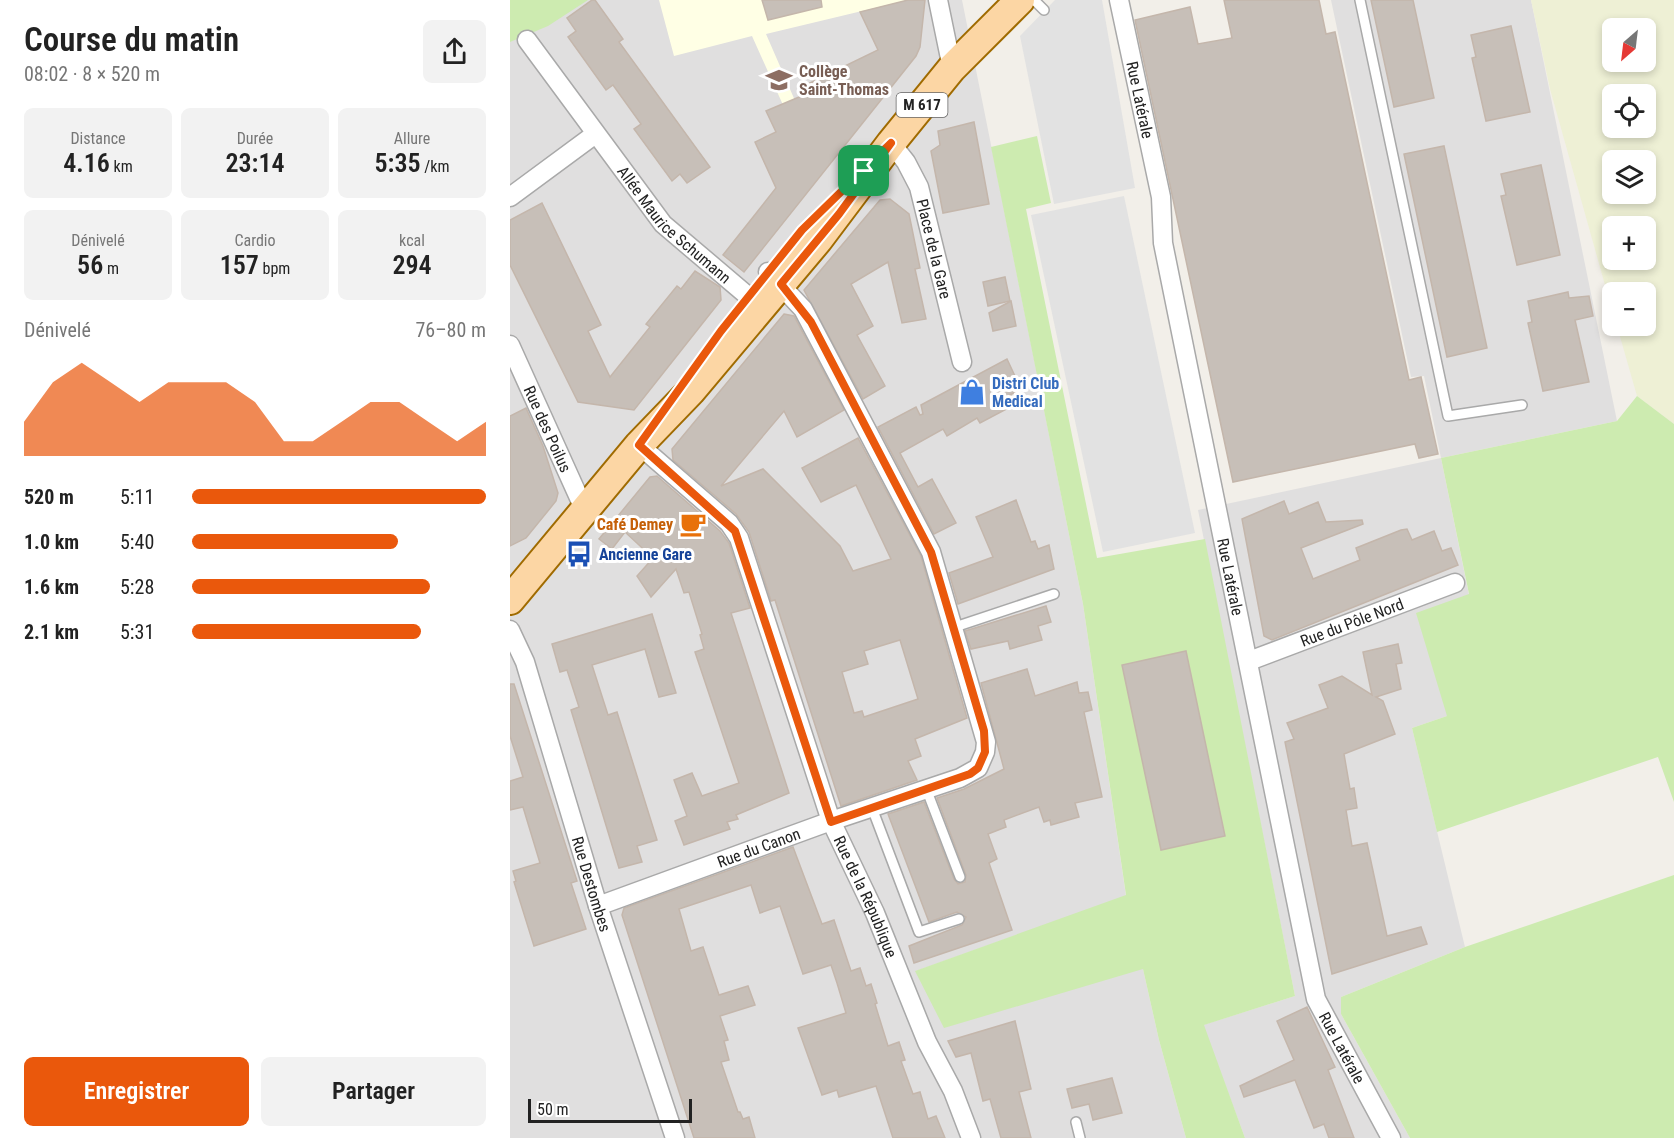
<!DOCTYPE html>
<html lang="fr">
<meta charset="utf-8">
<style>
:root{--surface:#fff;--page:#f2f2f2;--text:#222;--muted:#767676;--accent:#ea580c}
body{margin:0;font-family:"Roboto Condensed",sans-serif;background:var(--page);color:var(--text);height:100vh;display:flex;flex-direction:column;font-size:22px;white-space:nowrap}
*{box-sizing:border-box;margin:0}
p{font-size:20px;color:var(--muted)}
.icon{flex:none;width:33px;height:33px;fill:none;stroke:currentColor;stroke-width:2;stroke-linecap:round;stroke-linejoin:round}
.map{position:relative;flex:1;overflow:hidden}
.side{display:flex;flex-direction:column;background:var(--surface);width:510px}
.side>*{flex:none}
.needle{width:39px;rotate:208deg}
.buttons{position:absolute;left:1092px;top:18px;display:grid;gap:12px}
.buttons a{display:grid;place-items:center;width:54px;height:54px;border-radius:9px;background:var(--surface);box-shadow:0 3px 9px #0003;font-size:30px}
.scale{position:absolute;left:18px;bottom:15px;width:164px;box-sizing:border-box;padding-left:6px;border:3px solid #222;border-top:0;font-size:16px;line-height:21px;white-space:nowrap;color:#222;-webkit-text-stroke:4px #fff;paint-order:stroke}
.pin{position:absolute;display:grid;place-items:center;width:51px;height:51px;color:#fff;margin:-26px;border-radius:12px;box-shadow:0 3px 9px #0006}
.round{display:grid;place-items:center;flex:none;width:63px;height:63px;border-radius:9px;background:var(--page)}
.summary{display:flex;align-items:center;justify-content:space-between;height:102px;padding:0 24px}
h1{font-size:33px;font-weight:600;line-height:45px}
.metrics{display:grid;grid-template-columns:repeat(3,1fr);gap:9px;height:102px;padding:6px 24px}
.metrics div{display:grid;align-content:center;border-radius:9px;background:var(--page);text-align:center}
.metrics b{font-size:26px;font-weight:600}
.metrics small{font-size:16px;font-weight:400}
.metrics p{font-size:16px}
.chart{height:168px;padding:12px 24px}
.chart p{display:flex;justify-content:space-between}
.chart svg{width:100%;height:108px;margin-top:6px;fill:var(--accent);opacity:.7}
.cta{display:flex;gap:12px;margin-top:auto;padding:12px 24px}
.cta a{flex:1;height:69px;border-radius:9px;background:var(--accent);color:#fff;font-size:24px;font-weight:600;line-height:69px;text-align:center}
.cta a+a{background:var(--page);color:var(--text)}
ul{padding:0 24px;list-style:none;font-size:20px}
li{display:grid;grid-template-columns:96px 72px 1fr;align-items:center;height:45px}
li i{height:15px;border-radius:8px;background:var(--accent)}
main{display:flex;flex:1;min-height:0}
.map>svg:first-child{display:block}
</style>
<main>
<section class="side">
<div class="summary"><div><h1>Course du matin</h1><p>08:02 · 8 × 520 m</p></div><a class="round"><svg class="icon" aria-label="share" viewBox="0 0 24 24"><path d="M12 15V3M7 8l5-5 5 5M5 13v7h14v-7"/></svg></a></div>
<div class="metrics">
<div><p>Distance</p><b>4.16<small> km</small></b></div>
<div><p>Durée</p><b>23:14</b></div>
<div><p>Allure</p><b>5:35<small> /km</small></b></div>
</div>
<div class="metrics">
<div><p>Dénivelé</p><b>56<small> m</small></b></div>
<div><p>Cardio</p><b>157<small> bpm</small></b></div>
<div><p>kcal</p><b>294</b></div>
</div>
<div class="chart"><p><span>Dénivelé</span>76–80 m</p>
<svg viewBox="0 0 160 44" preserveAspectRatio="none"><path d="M0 44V30L10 14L20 6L30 14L40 22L50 14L60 14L70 14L80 22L90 38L100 38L110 30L120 22L130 22L140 30L150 38L160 30V44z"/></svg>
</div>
<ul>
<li><b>520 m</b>5:11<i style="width:100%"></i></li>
<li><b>1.0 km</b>5:40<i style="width:70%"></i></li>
<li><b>1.6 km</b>5:28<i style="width:81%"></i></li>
<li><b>2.1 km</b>5:31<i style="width:78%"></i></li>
</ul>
<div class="cta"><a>Enregistrer</a><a>Partager</a></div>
</section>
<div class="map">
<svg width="1164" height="1138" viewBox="0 0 1164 1138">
<rect width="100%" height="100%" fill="#f2efe9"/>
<g fill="#e0dfdf">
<path d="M0,0H452L573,604L616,896L406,971L633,969L649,1040L676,1138H0Z"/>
<path d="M821,0H1021L1107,421L931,458L959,595L937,716L902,728L955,947L831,997V1014L900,1138H735L693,1025L785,996L688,510L931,458L914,376L901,377Z"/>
</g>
<path fill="#ffffe5" d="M149,0H398L256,34L293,119L282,125L242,36L164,56Z"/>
<path fill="#eef0d5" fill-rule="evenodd" d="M1021,0H1164V424L1127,396L1107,326H1136V292H1102V310L1040,89ZM1102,28H1136V62H1102ZM1102,94H1136V128H1102ZM1102,160H1136V194H1102ZM1102,226H1136V260H1102Z"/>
<g fill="#cdebb0">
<path d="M0,0H78L38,26L0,42Z"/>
<path d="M527,136L541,203L516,209L587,558L695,539L785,996L694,1025L735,1138H676L649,1040L633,969L434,1028L405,971L616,895L573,604L481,147Z"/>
<path d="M1127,396L1164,424V802L1148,757L927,832L902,728L937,716L906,613L959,594L931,458L1107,421Z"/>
<path d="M1164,875V1138H900L831,1014V997L955,947Z"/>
</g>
<g fill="#e2e2e2">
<path d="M545,0H592L625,188L544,204L510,36Z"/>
<path d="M614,196L685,533L593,552L521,215Z"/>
</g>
<g fill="#c7bfb8" stroke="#c4b6ab" stroke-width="1.5" fill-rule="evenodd">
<path d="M82,0H85L113,39L109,42L200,167L177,183L170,174L162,181L124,129L131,124L103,85L96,90L58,37L66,31L57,18Z"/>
<path d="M252,0H311L312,7L258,20Z"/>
<path d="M398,0H415L410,47L406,56L234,272L213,255L266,188L245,142L266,132L256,111L301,92L298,84L368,50L350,12Z"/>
<path d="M714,0H809L816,34L825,32L899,380L911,377L928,454L909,458L905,444L723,482L625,20L680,7L688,44L722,38Z"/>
<path d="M861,0H903L924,98L884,107Z"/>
<path d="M1001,26L1020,112L976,121L962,58L966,57L961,35Z"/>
<path d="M464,122L479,204L433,213L421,151L430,145L428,131Z"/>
<path d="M934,146L977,348L937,357L894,154Z"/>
<path d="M1031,165L1050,255L1007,265L991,196L996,195L991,174Z"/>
<path d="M380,199L399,214L410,268L405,269L416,319L392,323L378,262L341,284L363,326L347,335L375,386L353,399L294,290L370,200Z"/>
<path d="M32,203L91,325L78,331L100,377L140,327L136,324L167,286L171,289L185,271L210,287L211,300L124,410L68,402L0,265V220Z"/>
<path d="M495,277L500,301L478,306L473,282Z"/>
<path d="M1058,292L1059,298L1079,296L1083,316L1065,320L1079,382L1033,391L1018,323L1022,322L1018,301Z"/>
<path d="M501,301L506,326L483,331L479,313Z"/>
<path d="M274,314L284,316L334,410L287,437L274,411L211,486L253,469L330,546L343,571L381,559L346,485L311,502L292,468L348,438L411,556L457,718L405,739L411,756L398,761L407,780L331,806L265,600L261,601L239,532L226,514L163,460L162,449ZM390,640L408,699L354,717L352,711L344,713L332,672L358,664L354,651Z"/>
<path d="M497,359L511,389L500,395L506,404L470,423L467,418L437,436L433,429L390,453L408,487L422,479L446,523L424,534L368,427L406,407L410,415L413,414L411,405Z"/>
<path d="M16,408L33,446L48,493L46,501L16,538L0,546V416Z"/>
<path d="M147,476L210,531L219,543L240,608L221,613L279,793L226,815L228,819L217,822L220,829L174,845L165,821L177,816L164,780L182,773L192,796L229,783L185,652L194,649L190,635L192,634L179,592L174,593L166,569L141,597L127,576L143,558L115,532L102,549L89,539L140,477Z"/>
<path d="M506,500L521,542L525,541L528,549L539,545L544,569L448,604L439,573L483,557L466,517Z"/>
<path d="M774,501L779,514L808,502L816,522L852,520L853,524L791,548L803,579L850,560L846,548L891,530L897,529L902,540L924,531L932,551L941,548L948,565L762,640L754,636L732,519Z"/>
<path d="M536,606L541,622L528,626L532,640L500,649L498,641L461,649L455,631Z"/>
<path d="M142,614L166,693L149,697L135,649L82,665L98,715L107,712L147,840L127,846L132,862L109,868L61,710L69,707L57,670L50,672L42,644Z"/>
<path d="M888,644L892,663L886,664L891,689L866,697L873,701L885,734L834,754L840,789L844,788L847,808L836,810L842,846L857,843L877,936L911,927L917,944L822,974L775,742L784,739L777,723L818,708L809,685L832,676L862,695L853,652Z"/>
<path d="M676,651L715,836L651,850L612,665Z"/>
<path d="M517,669L525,696L567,682L569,693L578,692L582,710L574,712L592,797L565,803L569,817L541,825L540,820L534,822L529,807L494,820L496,827L478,834L487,859L479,863L502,930L404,963L399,946L452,925L456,917L447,912L419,922L378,814L414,802L444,879L448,884L455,882L456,875L427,798L454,789L494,769L471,683Z"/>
<path d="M0,684H4L67,881L61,883L76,929L24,946L4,882L6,881L3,871L30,863L13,807L0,810V781L13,777L0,736Z"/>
<path d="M283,847L312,924L324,920L341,971L350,968L356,986L361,984L367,1003L365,1004L378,1046L389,1042L395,1060L391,1061L403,1094L410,1092L418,1119L426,1116L435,1138H383L366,1086L329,1097L327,1090L312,1095L288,1028L336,1013L327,983L321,965L293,974L270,906L250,913L241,885L169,909L181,951L193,947L209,995L238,986L245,1005L210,1016L218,1040L214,1041L219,1060L211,1062L228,1112H230L233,1119L239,1117L245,1138H184L112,915L114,908Z"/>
<path d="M797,1007L825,1067L818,1070L844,1138H819L814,1124L804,1128L785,1080L734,1097L730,1086L784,1060L767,1021Z"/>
<path d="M505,1021L521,1089L509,1092L521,1138H491L480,1099L473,1101L461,1053L446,1057L438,1041Z"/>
<path d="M602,1078L612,1113L583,1120L579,1104L562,1108L557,1089Z"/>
</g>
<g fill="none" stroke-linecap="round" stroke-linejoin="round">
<g stroke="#a9a9a9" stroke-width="12">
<g id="service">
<path d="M524,0L534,10"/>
<path d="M850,0L938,416L1012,405"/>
<path d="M445,627L544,594"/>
<path d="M417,791L450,877"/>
<path d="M362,808L409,932L449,919"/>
<path d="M566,1122L570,1138"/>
</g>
</g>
<g stroke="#a9a9a9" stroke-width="21">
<g id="minor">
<path d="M428,0L442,68"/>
<path id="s1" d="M609,0L651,197L653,243L806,999L881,1138"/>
<path id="s2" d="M17,40L153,224L252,308"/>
<path id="s3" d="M381,143L396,162L409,187L452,362"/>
<path d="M0,197L84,135"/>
<path id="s4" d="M0,345L75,511"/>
<path id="s5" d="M129,445L219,523L229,538L321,821L365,913L417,1042L443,1091L461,1138"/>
<path id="s6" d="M0,630L15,662L88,906L165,1138"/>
<path id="s7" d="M739,661L945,583"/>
<path id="s8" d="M88,906L321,821L450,778L468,768L475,752L476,742L421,552L293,309L258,272"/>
</g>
</g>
<g stroke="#a06b00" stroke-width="32">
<path id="primary" d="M0,600L129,445L181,391L308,240L381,143L442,68L510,0"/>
</g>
<use href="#service" stroke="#fff" stroke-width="9"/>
<use href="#minor" stroke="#fff" stroke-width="18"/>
<use href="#primary" stroke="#fcd6a4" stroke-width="28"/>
</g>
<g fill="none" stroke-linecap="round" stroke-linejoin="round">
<g stroke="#fff" stroke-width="12">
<path id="route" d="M381,143L329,214L271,284L301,322L421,552L474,731L475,752L468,768L460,774L321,822L225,531L129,445L211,331L292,230Z"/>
</g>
<use href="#route" stroke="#ea580c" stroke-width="8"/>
</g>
<defs>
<g id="school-bare" transform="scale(2.07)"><path d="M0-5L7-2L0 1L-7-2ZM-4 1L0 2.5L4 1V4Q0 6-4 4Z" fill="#8d6e63" stroke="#fff" stroke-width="2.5" paint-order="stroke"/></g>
<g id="shop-bare" transform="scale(2.07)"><path d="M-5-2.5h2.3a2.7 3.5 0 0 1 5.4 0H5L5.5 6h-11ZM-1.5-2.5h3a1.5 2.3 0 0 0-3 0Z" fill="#3f7fe0" stroke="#fff" stroke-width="2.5" paint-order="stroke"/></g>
<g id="cafe-bare" transform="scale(2.07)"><path d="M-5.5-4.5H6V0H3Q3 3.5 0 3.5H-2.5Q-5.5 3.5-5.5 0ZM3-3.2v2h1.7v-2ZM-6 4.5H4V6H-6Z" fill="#e8710a" stroke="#fff" stroke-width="2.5" paint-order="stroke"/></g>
<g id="bus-bare" transform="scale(2.07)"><path d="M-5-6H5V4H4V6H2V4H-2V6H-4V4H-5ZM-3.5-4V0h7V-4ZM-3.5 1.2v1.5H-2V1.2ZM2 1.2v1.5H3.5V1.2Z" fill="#1a4fb4" stroke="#fff" stroke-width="2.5" paint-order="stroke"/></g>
</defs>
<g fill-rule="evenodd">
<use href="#school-bare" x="269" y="80"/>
<use href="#shop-bare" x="462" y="392"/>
<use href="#cafe-bare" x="183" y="524"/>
<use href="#bus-bare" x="69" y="554"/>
</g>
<g text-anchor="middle" stroke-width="6" stroke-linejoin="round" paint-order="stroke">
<rect fill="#fff" stroke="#646464" stroke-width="1.5" x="386.5" y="93" width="51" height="24" rx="4.5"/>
<g font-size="15" font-weight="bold" fill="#222">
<text x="412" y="110">M 617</text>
</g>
<g font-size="16" font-weight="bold" fill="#785e54" stroke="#fff" text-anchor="start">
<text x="289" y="77">Collège<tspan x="289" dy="18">Saint-Thomas</tspan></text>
</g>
<g font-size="16" fill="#222" stroke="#fff">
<text dy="6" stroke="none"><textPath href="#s1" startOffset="102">Rue Latérale</textPath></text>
<text dy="6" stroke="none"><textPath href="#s2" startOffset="237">Allée Maurice Schumann</textPath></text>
<text dy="6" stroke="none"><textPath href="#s3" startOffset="116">Place de la Gare</textPath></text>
<text dy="6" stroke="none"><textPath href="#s4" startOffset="92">Rue des Poilus</textPath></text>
<text dy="6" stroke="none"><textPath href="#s1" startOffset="588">Rue Latérale</textPath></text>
<text dy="6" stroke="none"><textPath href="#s7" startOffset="110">Rue du Pôle Nord</textPath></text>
<text dy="6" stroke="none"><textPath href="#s8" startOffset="171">Rue du Canon</textPath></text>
<text dy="6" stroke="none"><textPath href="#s6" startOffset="267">Rue Destombes</textPath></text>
<text dy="6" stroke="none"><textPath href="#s5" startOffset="518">Rue de la République</textPath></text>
<text dy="6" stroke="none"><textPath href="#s1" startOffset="1074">Rue Latérale</textPath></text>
</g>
<g font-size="16" font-weight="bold" fill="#366cbe" stroke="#fff" text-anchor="start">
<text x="482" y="389">Distri Club<tspan x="482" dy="18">Medical</tspan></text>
</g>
<g font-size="16" font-weight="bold" fill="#c56008" stroke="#fff" text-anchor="end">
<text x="163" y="530">Café Demey</text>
</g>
<g font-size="16" font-weight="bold" fill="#164399" stroke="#fff" text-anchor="start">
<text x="89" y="560">Ancienne Gare</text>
</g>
</g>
</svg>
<div class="buttons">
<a><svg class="needle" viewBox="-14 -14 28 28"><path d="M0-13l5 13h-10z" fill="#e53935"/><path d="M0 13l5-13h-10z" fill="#767676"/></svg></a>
<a><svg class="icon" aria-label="locate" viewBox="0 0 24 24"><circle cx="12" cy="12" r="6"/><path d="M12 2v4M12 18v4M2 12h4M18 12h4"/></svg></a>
<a><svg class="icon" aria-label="layers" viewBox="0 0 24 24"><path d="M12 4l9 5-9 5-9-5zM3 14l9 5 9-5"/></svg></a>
<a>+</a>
<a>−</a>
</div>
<div class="scale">50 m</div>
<div class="pin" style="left:354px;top:171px;background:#1e9e55"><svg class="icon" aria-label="arrive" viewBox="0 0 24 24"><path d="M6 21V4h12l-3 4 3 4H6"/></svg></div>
</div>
</main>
